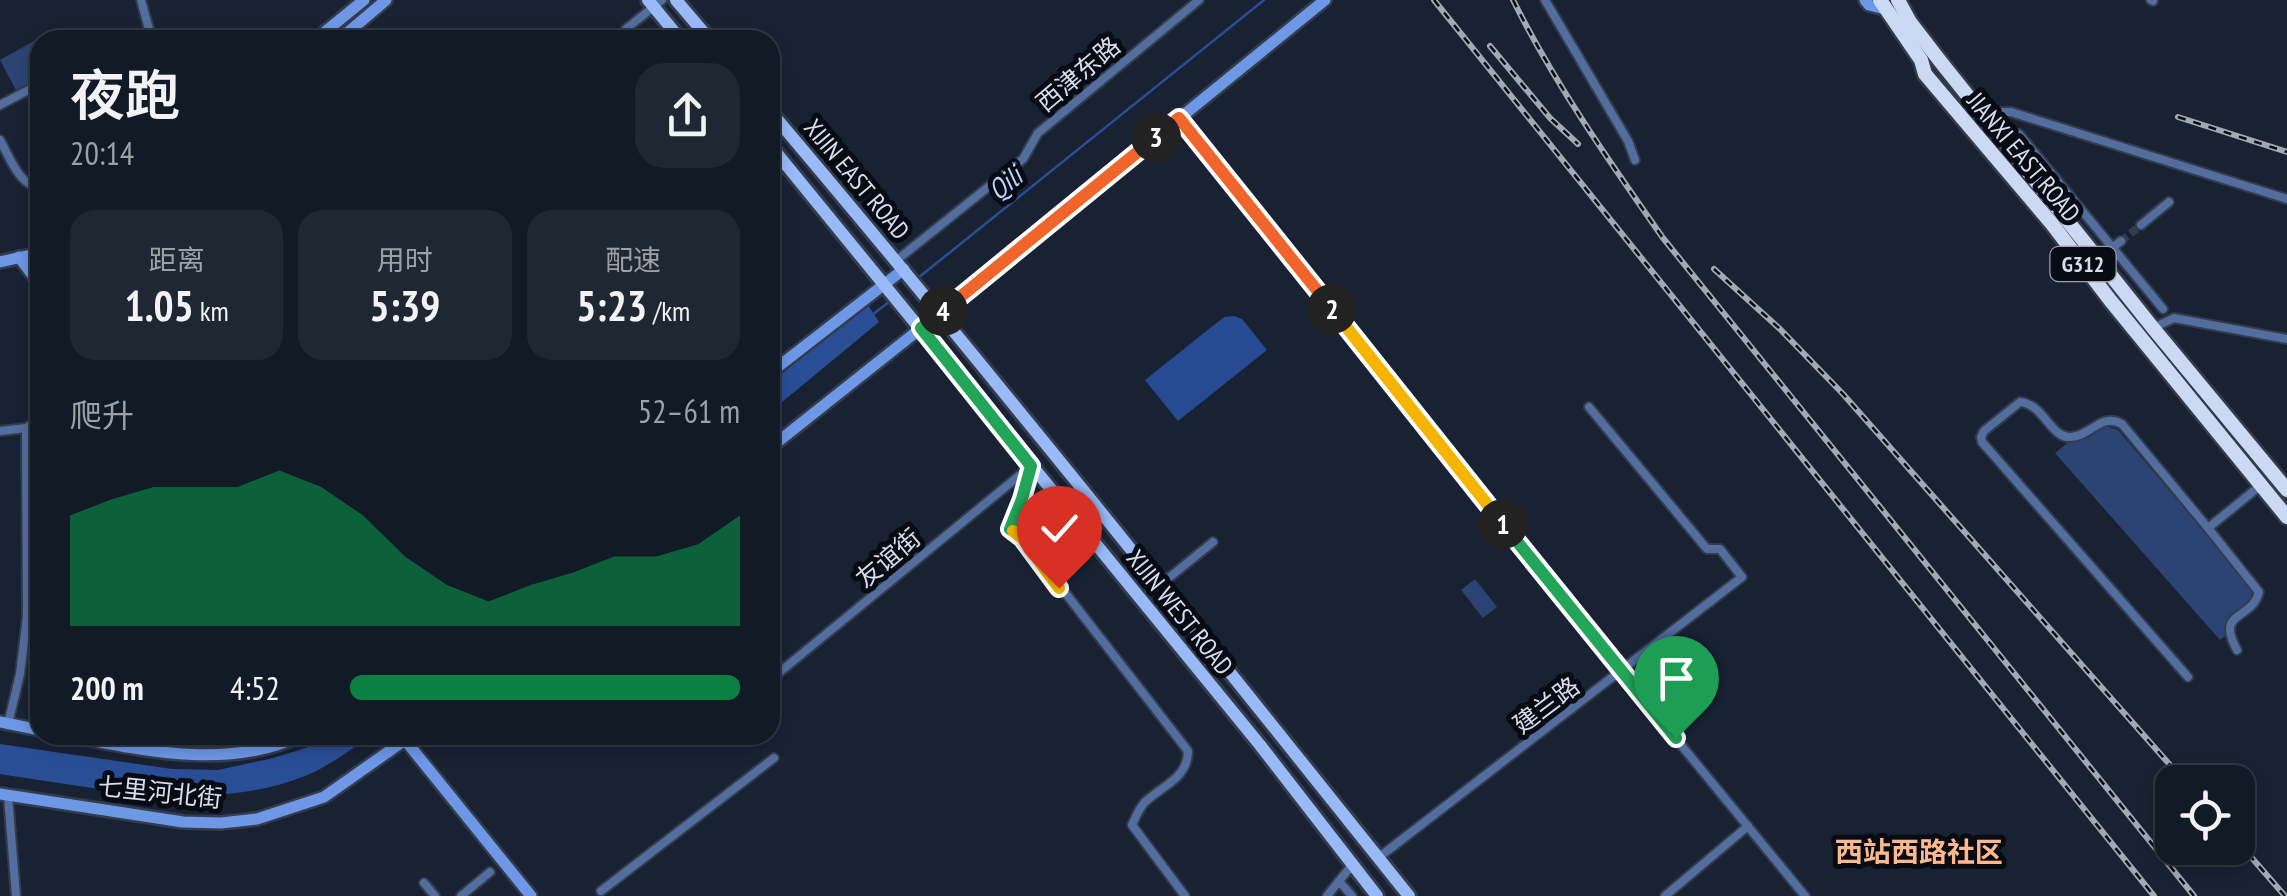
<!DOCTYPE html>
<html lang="zh">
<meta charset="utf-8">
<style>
:root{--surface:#121a26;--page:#1f2732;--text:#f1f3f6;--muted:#9ca1a7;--line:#313843;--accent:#0b8043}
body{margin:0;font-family:"PT Sans Narrow","Noto Sans SC",sans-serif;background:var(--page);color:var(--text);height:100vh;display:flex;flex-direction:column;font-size:38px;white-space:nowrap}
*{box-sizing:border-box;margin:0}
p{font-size:32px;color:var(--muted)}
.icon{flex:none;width:55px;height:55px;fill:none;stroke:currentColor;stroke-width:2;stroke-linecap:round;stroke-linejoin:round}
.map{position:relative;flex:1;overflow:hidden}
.details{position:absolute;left:30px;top:30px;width:750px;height:715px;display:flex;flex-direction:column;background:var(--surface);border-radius:30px;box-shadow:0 5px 15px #0003,0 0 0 2px var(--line)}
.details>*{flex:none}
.controls{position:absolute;left:2155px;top:765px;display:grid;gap:20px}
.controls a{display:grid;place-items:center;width:100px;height:100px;border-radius:20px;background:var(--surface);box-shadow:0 5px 15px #0003,0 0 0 2px var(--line);font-size:50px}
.pin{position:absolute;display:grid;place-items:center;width:85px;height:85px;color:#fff;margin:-102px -42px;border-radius:50% 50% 50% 0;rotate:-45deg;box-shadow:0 0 10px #0007}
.pin .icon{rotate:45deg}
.km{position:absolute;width:50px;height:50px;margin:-25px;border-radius:50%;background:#222;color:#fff;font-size:28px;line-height:50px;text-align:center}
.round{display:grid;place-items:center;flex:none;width:105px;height:105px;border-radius:30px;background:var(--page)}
.overview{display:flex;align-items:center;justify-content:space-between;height:170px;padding:0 40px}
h1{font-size:55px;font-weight:600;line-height:75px}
.stats{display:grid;grid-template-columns:repeat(3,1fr);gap:15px;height:170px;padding:10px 40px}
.stats div{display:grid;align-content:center;border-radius:25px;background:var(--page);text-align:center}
.stats b{font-size:42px;font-weight:600}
.stats small{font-size:28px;font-weight:400}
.stats p{font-size:28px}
.chart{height:280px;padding:20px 40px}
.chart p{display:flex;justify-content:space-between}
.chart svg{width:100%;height:180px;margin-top:10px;fill:var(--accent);opacity:.7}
ul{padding:0 40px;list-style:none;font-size:32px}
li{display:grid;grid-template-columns:160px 120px 1fr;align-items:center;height:75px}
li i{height:25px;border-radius:12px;background:var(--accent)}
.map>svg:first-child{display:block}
</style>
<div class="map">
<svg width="2287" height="896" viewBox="0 0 2287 896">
<rect width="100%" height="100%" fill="#182233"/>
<g fill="#2c4474">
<path d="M57,28L64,40H40V79L17,92L0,60Z"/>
<path d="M2093,422L2118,430L2252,588L2251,599L2228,619L2225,636L2220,640L2055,453Z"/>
<path d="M1475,579L1497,607L1483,618L1461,590Z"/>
</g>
<path fill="#274b92" d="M1234,316L1242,319L1267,350L1178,421L1145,380L1224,317Z"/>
<g fill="#2a4e96">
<path d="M868,305L879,322L770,412V384L837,327Z"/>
<path d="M334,735H370C350,751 329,766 305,776C214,813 95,788 0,774V744L172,769L218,770L273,758L309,747Z"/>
</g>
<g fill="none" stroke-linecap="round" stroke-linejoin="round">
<g stroke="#2a4e96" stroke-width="2.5">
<path d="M918,278L1264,0"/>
<path d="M872,315L889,302"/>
</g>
<path stroke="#353e4e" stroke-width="8" stroke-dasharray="8 4" stroke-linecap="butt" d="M2121,241L2141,225"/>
<g stroke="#333c4d" stroke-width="12">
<g id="street">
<path d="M141,0L152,40"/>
<path d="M1545,0L1628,141L1635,160"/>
<path d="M2151,0L2153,1"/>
<path d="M626,29L662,0"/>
<path d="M0,105L40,84"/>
<path d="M1981,112H2011L2287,199"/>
<path d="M1179,118L1622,673L1805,896"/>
<path d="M2019,134L2163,309"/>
<path d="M0,140C10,158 19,185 40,188"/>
<path d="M2141,225L2169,202"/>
<path d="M2098,259L2121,241"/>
<path d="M897,260L1023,159L1038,133L1199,0"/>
<path d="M2153,328L2174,318L2287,339"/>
<path d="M0,431L26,428L40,419"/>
<path d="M1031,466L1022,499L1010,529L1022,537L1188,751C1188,778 1162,786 1145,802C1139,808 1136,817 1132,825L1185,896"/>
<path d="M1160,585L1213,542"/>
<path d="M2237,650C2215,609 2251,622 2259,592L2208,528L2261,485"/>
<path d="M2188,677L1982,442L1981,437L1984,431L2020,402C2044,404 2051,439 2071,437C2091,436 2101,412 2122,424L2208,528"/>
<path d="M770,680L1031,466"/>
<path d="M8,724L20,674L27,617L26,428"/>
<path d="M8,796L16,896"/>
<path d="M1378,858L1742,577L1720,549H1707L1589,407"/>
<path d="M1339,881L1352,896"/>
<path d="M424,883L435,896"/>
<path d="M601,891L774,758"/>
<path d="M461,896L490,872"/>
<path d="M1327,896L1352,865"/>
<path d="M1665,896L1748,826"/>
</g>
</g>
<g stroke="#333c4d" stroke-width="16">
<g id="secondary">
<path d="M1865,0L1869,5L1885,9"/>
<path d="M315,40L364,0"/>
<path d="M339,40L386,0"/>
<path d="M19,257L40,285"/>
<path d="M0,262L40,253"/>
<path d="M770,373L904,269"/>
<path d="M770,448L940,313L1325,0"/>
<path d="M0,722L40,730"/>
<path d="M65,735C141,750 228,771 302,735"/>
<path d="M401,735L531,896"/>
<path d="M0,794L183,822L221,823L257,819L324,797L412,735"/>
</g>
</g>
<g stroke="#333c4d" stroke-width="18">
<g id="primary">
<path d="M648,0L681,40"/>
<path d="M676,0L710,40"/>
<path d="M770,111C988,368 1198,633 1409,896"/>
<path d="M770,145L1260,745L1377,896"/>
</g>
</g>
<g stroke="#333c4d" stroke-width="19">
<g id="highway">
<path d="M1880,0L1921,60L1925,74L2052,224L2110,300L2287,517"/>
<path d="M1898,0L1910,22L1940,61L2153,328L2287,490"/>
</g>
</g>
<use href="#street" stroke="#536d9e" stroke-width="8"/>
<use href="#secondary" stroke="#6e97e6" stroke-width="11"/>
<use href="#primary" stroke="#99baf7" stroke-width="12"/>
<use href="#highway" stroke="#cbd9f2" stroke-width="14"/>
<g stroke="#a1a8b6" stroke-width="6">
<g id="rail">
<path d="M1434,0L2154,896"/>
<path d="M1513,0C1555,84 1609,161 1663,238L2194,896"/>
<path d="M1490,46L1550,118L1578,144"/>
<path d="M2178,117L2287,152"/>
<path d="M1714,269L1780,329L1843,394L2185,782"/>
<path d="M2238,842L2285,896"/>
</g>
</g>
<use href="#rail" stroke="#070b13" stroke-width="2.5" stroke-dasharray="8" stroke-linecap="butt"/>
</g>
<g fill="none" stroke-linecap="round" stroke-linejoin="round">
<g stroke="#fff" stroke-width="20">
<path id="split-1" d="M1503,524L1676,738"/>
</g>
<g stroke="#fff" stroke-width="20">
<path id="split-2" d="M1332,309L1503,524"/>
</g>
<g stroke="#fff" stroke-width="20">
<path id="split-3" d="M1156,137L1179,118L1332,309"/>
</g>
<g stroke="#fff" stroke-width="20">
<path id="split-4" d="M943,311L1156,137"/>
</g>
<g stroke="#fff" stroke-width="20">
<path id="split-5" d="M943,311L921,328L1031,466L1022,499L1010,529L1013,531"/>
</g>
<g stroke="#fff" stroke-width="20">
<path id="split-6" d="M1013,531L1022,538L1059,588"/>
</g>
<use href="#split-1" stroke="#22a559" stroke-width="12"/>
<use href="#split-2" stroke="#f5b400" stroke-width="12"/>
<use href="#split-3" stroke="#f0652b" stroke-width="12"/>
<use href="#split-4" stroke="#f0652b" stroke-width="12"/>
<use href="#split-5" stroke="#22a559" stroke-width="12"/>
<use href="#split-6" stroke="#f5b400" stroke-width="12"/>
</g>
<g text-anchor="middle" stroke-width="10" stroke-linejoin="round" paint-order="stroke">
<rect fill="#070b13" stroke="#999eaa" stroke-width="2.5" x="2050.5" y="247" width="65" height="34" rx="8"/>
<g font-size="22" font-weight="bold" fill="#d7ddea">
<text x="2083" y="272">G312</text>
</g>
<g font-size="25" fill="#d7ddea" stroke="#070b13">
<text transform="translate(1078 74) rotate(-40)" y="9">西津东路</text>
<text transform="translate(2024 157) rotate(50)" y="9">JIANXI EAST ROAD</text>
<text transform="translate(857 179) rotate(50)" y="9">XIJIN EAST ROAD</text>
<text transform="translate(888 558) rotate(-40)" y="9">友谊街</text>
<text transform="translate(1180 612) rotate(51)" y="9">XIJIN WEST ROAD</text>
<text transform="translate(1546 705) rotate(-37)" y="9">建兰路</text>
<text transform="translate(160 792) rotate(6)" y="9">七里河北街</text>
</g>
<g font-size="28" font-style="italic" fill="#bdd3fc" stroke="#070b13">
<text transform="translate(1005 183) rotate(-39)" y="10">Qili</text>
</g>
<g font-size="28" font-weight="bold" fill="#feb88d" stroke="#070b13">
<text x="1919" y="862">西站西路社区</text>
</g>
</g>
</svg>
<div class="controls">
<a><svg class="icon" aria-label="locate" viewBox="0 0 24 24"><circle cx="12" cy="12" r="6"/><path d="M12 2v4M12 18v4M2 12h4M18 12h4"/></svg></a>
</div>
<div class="pin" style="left:1676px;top:738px;background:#1e9e55"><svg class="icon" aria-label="arrive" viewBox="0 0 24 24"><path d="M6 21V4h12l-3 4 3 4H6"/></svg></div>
<div class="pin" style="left:1059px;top:588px;background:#d93025"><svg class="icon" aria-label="check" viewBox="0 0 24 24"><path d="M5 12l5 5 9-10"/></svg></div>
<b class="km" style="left:1503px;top:524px">1</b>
<b class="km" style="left:1332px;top:309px">2</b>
<b class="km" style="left:1156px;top:137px">3</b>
<b class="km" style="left:943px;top:311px">4</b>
<section class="details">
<div class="overview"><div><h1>夜跑</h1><p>20:14</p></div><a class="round"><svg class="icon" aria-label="share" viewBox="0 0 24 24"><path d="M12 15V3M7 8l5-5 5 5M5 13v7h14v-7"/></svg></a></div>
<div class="stats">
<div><p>距离</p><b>1.05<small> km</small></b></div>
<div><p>用时</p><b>5:39</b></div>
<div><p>配速</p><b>5:23<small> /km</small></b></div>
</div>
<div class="chart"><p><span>爬升</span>52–61 m</p>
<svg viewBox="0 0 160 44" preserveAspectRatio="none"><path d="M0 44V17L10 13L20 10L30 10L40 10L50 6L60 10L70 17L80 27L90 34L100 38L110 34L120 31L130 27L140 27L150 24L160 17V44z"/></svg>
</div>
<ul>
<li><b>200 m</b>4:52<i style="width:100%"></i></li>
</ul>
</section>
</div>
